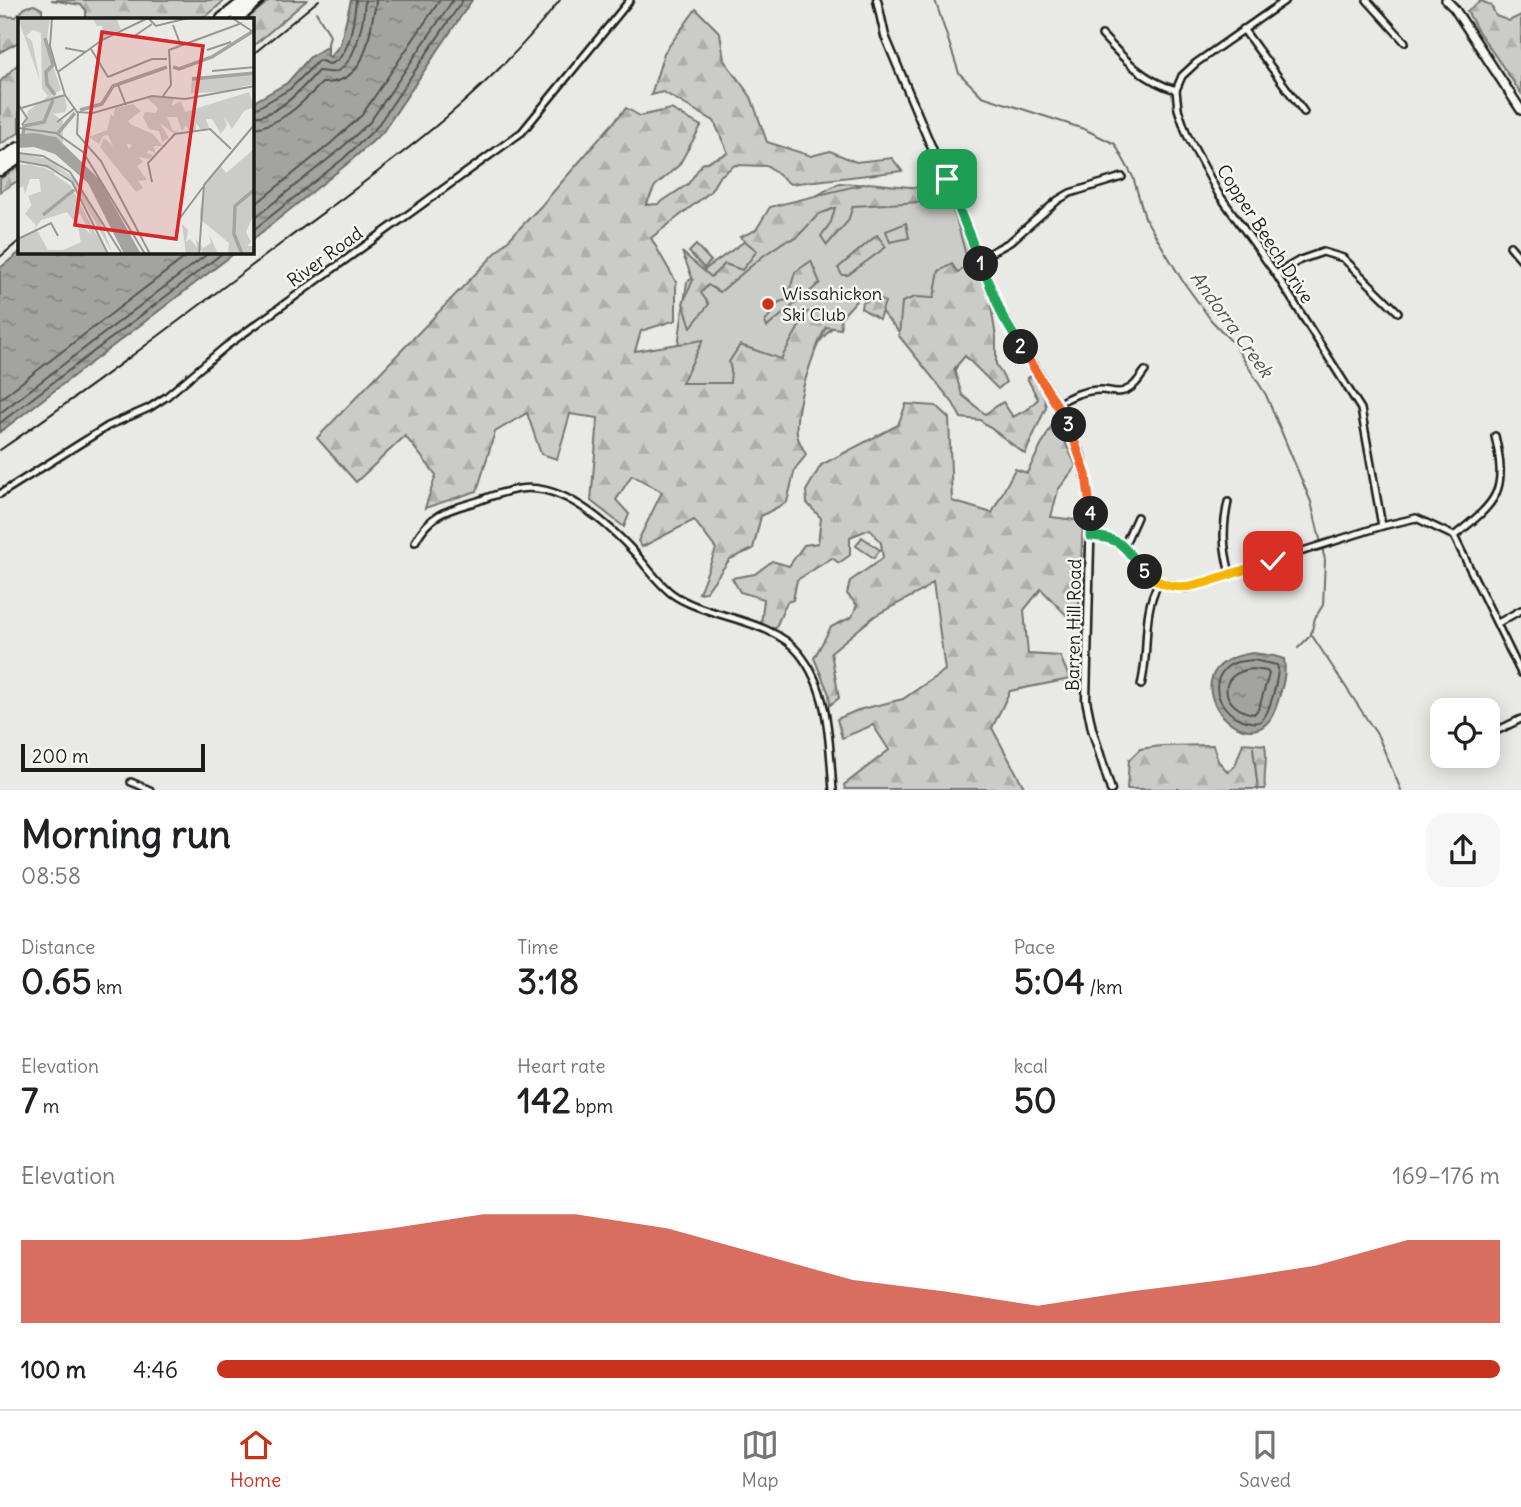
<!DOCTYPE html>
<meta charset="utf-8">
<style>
:root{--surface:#fff;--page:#f6f6f6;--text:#202124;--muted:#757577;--line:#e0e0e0;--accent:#c8321e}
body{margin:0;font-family:Delius,sans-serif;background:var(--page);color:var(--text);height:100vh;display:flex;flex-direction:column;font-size:26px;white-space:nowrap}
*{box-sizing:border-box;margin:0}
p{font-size:23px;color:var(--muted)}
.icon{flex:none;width:38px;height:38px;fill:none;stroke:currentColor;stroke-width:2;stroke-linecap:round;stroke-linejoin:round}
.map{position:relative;height:790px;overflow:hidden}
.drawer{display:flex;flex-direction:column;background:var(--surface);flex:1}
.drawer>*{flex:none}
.buttons{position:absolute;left:1430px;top:698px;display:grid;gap:14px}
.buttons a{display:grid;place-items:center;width:70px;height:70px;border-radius:14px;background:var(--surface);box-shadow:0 4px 18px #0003;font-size:35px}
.scale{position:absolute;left:21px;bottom:18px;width:184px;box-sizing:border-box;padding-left:7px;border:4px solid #1c1c1c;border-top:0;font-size:19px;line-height:24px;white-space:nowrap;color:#1c1c1c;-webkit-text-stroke:5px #f6f6f2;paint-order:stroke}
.pin{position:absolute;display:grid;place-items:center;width:60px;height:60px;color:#fff;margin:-30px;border-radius:14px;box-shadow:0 4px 10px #0006}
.km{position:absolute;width:35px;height:35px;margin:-18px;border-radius:50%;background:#222;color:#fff;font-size:19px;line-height:35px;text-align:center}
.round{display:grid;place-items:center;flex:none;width:74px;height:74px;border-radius:21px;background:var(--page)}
.summary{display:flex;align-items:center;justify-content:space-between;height:119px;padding:0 21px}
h1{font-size:38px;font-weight:700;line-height:52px}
.metrics{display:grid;grid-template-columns:repeat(3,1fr);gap:10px;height:119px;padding:7px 21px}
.metrics div{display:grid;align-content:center}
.metrics b{font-size:35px;font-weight:700}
.metrics small{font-size:19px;font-weight:400}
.metrics p{font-size:19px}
.chart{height:196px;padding:14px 21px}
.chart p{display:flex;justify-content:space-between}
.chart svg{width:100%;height:126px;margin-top:7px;fill:var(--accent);opacity:.7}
ul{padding:0 21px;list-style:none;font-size:23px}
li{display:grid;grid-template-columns:112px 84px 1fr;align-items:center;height:52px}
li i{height:18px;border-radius:9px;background:var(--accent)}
.dock{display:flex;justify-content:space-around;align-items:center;height:98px;border-top:2px solid var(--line);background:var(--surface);font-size:19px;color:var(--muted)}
.dock a{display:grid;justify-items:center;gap:4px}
.dock .current{color:var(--accent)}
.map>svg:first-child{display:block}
</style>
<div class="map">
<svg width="1521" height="790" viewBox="0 0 1521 790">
<defs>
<pattern id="forest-firs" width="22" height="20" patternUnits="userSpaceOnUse" patternTransform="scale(1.75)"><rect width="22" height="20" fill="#cbcbc7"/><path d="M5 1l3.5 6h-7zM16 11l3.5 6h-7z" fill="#aeaeaa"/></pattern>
<pattern id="water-ripples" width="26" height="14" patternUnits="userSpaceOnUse" patternTransform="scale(1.75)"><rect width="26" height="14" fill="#a3a3a1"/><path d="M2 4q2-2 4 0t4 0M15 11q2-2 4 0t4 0" fill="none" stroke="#848482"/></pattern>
</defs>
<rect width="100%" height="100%" fill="#e9e9e5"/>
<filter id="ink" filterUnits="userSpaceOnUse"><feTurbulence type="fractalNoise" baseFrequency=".0143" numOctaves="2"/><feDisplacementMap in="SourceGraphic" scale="14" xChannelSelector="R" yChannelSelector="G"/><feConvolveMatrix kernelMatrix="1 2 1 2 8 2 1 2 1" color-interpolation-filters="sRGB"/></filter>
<g filter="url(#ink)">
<g fill="#cbcbc7" stroke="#747472" stroke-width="2">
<path d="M947,179L996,313L973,326L948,388L864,292L774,392L725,431L672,387L687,282L779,217L839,183L925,188Z"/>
<path d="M696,245L711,261L704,268L689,252Z"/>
<path d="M862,537L880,550L874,558L856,546Z"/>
</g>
<g fill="url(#forest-firs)" stroke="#747472" stroke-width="2">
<path d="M51,0H225L209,14L199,19H86V10L81,5Z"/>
<path d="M270,0H307L252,47V19H247Z"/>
<path d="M1481,1L1491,5L1496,16L1509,21L1521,15V93L1476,28L1467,11Z"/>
<path d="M34,5L42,9V19H19V42L0,52V16L16,17L26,7Z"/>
<path d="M696,9L720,33L724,60L751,97L767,142L811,156L830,151L856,162L892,158L902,171L790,184L768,166L735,165L719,177L710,192L651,238L676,282V320L641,331L635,351L703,340L682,383H730L731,370L729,362L740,345L781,359L807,312H840L841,329L826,327C813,352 794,406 797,434C798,441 803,448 806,455L795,469L787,502L761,516L753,549L730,559L706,592L699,593L716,549L694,520L642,547L638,541L662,492L632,475L616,500L629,514L624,527L591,501L598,418L570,414L557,459L541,454L527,413L495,432L477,491L425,508L436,475L405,436L356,482L317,438L541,206L626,108L640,116L671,109L701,126L679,165L655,186L646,205L658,204L688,184L702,164L728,153L714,121L663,92L651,95L664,53Z"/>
<path d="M19,63V133L0,144V82Z"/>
<path d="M19,167V180L0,192V179Z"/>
<path d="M944,182L959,214L956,216L942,190L921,202L853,206L848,221L827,245L821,236L831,222L835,208L819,214L796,238L785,241L763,256L720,292L708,285L701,293L709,304L691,327L683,303L693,280L682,252L711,277L725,264L742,270L757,251L740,237L756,230L770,207L868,183L920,188Z"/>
<path d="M957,222L961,223L988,288L996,337V364L1006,382L998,389L965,356L954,369L962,395L985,414L1003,402L1013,417L1028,409L1038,399L1027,378L1033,375L1044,396L1046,407L1025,454L980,420L961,418L953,403L899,336L902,302L915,297L934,298L939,271L952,264L958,273L968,263Z"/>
<path d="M906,223L909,238L890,242L886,231Z"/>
<path d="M877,235L886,247L848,275H842L838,268Z"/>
<path d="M811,261L820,283L767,327L765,322L779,302L787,300L795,272Z"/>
<path d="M876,297L885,302L879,319L861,308L862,303Z"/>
<path d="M906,404L936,406L949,418L952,501L992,513L1015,469L1027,473L1055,419L1076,466L1058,490L1051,517L1083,521L1078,627L1041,589L1024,610L1028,654L1060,656L1070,679L1010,691L992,728L1025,789H845L844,785L889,750L873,725L842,738L837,719L858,710L903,699L945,670L933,582L920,592L876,615L831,652L839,698L830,705L829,694L814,658L831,627L852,617L857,605L847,594L850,581L883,558L881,543L870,529L850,537V555L839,563L832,558L797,580L793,600L787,602L775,629L761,625L764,599L740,592L732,578L755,574L772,561L789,566L804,545L818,543L821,518L807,503L806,491L821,465L898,425Z"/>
<path d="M1243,743L1265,745C1268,760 1263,774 1265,789H1127L1129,760L1140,749L1161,746L1213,745L1218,761L1228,772L1235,766Z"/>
</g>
<g fill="url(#water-ripples)" stroke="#6d6d6c" stroke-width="2">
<path d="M351,0H472L382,133L347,164L252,240V103L287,83L310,57L328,46V56L330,57L340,45Z"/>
<path d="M20,252H236L0,432V268Z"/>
<path d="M1253,653L1274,656L1284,659C1287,676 1281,691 1276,707C1252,777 1156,666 1253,653Z"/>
</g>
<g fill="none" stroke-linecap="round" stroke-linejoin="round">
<g stroke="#525251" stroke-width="2">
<path d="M252,109L259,107L290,89L319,60L329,64C351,59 354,18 356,0"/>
<path d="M252,117C278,116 302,89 318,71C324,71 330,73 335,72C356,65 364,19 365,0"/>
<path d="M252,128C280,127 304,101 322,83C359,84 367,52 372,22C373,14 376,8 376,0"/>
<path d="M252,207L330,144L362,115L440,0"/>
<path d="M252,220L337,152L370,122L453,0"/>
<path d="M252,231L343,159L376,128L463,0"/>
<path d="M0,399L192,252"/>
<path d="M0,413L210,252"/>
<path d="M0,423L224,252"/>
<path d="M1253,660L1277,665L1278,670C1277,681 1270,714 1261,721C1257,724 1255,722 1251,722C1225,719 1204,687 1227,667C1234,661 1244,661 1253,660Z"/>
<path d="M1253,669L1267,671L1269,674L1259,708L1254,714C1221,709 1214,673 1253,669Z"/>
</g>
<g stroke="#6d6d6c" stroke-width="2">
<path d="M305,0L306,1"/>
<path d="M935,0L959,73L982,96L1084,129L1115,144L1133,177L1145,218L1182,280L1211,320L1234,344L1266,395L1311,502L1325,560L1323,605L1315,618L1311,634L1378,736L1401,790"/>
<path d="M316,12L330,35L327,48"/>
<path d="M1298,648L1311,635"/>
<path d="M1253,747L1258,790"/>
</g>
<g stroke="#1c1c1c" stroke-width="10">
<g id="minor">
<path d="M1286,0L1196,63L1182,76L1176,90L1178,109L1187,135L1218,193L1276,274L1361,409L1382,526"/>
<path d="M1367,0L1405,42"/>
<path d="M1243,29L1304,112"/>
<path d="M1102,35C1124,59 1144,81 1176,90"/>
<path d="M1510,246L1521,259"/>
<path d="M979,259L1010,242L1058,200L1070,193L1122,177"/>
<path d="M1276,274L1300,260L1323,252L1343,258L1398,312"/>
<path d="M1057,404C1071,396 1084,390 1101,390C1108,390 1117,394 1124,391C1134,388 1139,379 1145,371"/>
<path d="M0,494L108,426L149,408L166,397L225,347L522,132L630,0"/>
<path d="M1228,502C1222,530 1223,546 1230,574"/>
<path d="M1090,536L1116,540L1124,546L1149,575L1159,582L1186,588L1382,526L1416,518L1454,536L1521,673"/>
<path d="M1454,536C1497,502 1508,492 1495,436"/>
<path d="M415,542C430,513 448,510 478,501C491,496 505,491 519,489C562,482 608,524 635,553C646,566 657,582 671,593C704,618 771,618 799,653C830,691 829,743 833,790"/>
<path d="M1124,546L1137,517"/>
<path d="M1498,623L1521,610"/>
<path d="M1141,685C1150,651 1141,613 1159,582"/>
<path d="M1488,735L1521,719"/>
<path d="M131,782L150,790"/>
</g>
</g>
<g stroke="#1c1c1c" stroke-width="11">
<path id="tertiary" d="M877,0L885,36L1000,311L1062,412L1081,456L1091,507L1086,700L1092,729L1111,790"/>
</g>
<g stroke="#1c1c1c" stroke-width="12">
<path id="secondary" d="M1446,0L1454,8L1521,110"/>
</g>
<g stroke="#1c1c1c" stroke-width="15">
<g id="motorway">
<path d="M222,19L246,0"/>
<path d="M237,19L258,0"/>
<path d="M0,160L19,148"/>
<path d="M0,170L19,158"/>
</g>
</g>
<use href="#minor" stroke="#f6f6f2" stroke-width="5"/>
<use href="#tertiary" stroke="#f6f6f2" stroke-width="6"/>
<use href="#secondary" stroke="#f6f6f2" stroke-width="7"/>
<use href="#motorway" stroke="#f6f6f2" stroke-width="10"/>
<g stroke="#1c1c1c" stroke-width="2">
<path d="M252,55L319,0"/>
<path d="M0,257L19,241"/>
<path d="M0,450C96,384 189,313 282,243C383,168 483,100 560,0"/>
</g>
</g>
</g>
<g fill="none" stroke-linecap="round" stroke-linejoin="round" filter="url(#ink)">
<g stroke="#fff" stroke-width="14">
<path id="split-1" d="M947,179L981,264"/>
</g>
<g stroke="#fff" stroke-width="14">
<path id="split-2" d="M981,264L1003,317L1021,347"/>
</g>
<g stroke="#fff" stroke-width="14">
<path id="split-3" d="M1021,347L1069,425"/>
</g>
<g stroke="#fff" stroke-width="14">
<path id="split-4" d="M1069,425L1086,475L1091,514"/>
</g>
<g stroke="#fff" stroke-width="14">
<path id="split-5" d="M1091,514L1090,536C1126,538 1123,549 1145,572"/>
</g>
<g stroke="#fff" stroke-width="14">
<path id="split-6" d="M1145,572C1174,598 1199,584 1231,574"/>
</g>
<g stroke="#fff" stroke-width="14">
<path id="split-7" d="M1231,574L1273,561"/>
</g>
<use href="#split-1" stroke="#22a559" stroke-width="9"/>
<use href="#split-2" stroke="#22a559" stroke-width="9"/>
<use href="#split-3" stroke="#f0652b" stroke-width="9"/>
<use href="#split-4" stroke="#f0652b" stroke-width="9"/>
<use href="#split-5" stroke="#22a559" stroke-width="9"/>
<use href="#split-6" stroke="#f5b400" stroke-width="9"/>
<use href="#split-7" stroke="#f5b400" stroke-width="9"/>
</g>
<circle fill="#c8321e" stroke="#f6f6f2" stroke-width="2.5" cx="768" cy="304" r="7"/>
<g text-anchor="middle" stroke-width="5" stroke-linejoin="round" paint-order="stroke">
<g font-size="18" fill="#1c1c1c" stroke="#f6f6f2">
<text transform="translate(1265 234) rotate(57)" y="6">Copper Beech Drive</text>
<text transform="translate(325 257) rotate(-36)" y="6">River Road</text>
<text transform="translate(1074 625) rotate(-89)" y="6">Barren Hill Road</text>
</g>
<g font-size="18" fill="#1c1c1c" stroke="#f6f6f2" text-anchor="start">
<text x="782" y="300">Wissahickon<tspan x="782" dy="21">Ski Club</tspan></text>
</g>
<g font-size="19" font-style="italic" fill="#525251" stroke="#f6f6f2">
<text transform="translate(1232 324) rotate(54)" y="7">Andorra Creek</text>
</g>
</g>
<g transform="translate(18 18)">
<rect width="236" height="236" fill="#e9e9e5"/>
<path d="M115,86L123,93L110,103L121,115L118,128L102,124L95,103L97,90ZM236,131V198L225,200L216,211L223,235L182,201V192L187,167L202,147L208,155ZM7,145L36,154L32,189L16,212L18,207L7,196L23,174L21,158ZM19,212L30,232H45L79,217L89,236H0V222Z" fill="#cbcbc7"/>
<path d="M0,0H32L28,27L43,72L32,78L46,77L49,89L47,94L35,96L45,103V125L34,118L5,115L10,93L30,78L24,71L23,15L15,12L8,18L14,23L22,63ZM74,0H98L103,11L85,21L84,8H79ZM236,55V66L203,74L173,75L174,59ZM231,74L236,89L226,93L214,111L206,99L209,107L203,116L194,101H188L191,110L183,112L178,105V113L172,114L168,107L164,113L159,99H149L155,113L162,114L155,115L142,105L151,120L144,124L141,113L131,111L125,99L127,94L138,95L140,90L129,80L136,78L156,81L153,88L163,83L167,94ZM102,89L99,102L103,106L99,105L111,131L119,121L112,106L135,116L145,128H136L137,135L131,132L129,135L135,137L131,141L121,139L125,144L119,148L129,162L120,163L125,170L118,174L82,129L86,120L95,128L90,117L85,118L81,126L71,119L89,112L93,96L96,99ZM0,135L30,141L58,162L80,198L95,236L54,163L43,154L0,142ZM0,146L27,150L53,168L88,236L64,231L59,202L74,218L62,196L55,202L49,194L14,205L18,198L10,178L24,173V189L31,191L26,181L31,168L24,166L34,157L25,155L22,161H12L7,176L5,168L0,171ZM215,189L222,196H236L228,214L233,224L229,228H236V236H212L210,232L213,213L218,218ZM164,206L170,212L168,224L172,221L179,230L178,221L185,230L193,225L191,216L200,236H183L184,231L181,236H168Z" fill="#cbcbc7"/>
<path d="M16,115L38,119L81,161L123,236H106L70,165L37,136L16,129L0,130V116Z" fill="#a3a3a1"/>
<path fill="none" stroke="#a3a3a1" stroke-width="3.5" d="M27,20L35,47L28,54L29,66L37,77M155,49L161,51L194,39L237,12M174,61L237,55M62,92L84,86L95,68L149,49M40,115L57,95M5,117L6,108L26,104L35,82M25,197L56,172M224,236L216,216L217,188L237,171"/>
<path fill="none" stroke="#979795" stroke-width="2" d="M34,0L32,28L39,53M130,0L138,8L170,0M214,0L237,15M155,7L163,28M115,19L134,6M47,30L68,34M73,31L90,59M189,32L213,24M194,53L237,49M90,59L134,41H149M100,67L108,87M47,77L59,94L75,95L134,78L167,81L237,68M145,78L153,67L151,32L224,5M0,86L9,100L4,107M0,91L47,77L40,54L84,22L130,0M60,95L59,116L83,143L132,236M39,104L56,91M0,110L38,115L65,134L127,236M0,135L25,138L52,154L104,236M0,143L29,148L54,164L90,236M134,164L130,145L157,116L192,111L213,131M159,204L185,169M0,221L33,205L40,218M181,236L186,167L237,106"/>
<path fill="#d62828" fill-opacity="0.15" stroke="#d62828" stroke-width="3.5" d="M84,14L185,28L158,221L57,207Z"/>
<rect width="236" height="236" fill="none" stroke="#1c1c1c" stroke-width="3.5"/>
</g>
</svg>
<div class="buttons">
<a><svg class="icon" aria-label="locate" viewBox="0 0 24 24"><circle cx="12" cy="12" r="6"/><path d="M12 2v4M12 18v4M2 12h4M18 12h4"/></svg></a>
</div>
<div class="scale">200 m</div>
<div class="pin" style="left:947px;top:179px;background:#1e9e55"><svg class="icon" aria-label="arrive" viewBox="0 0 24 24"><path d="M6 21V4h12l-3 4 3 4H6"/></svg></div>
<div class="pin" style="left:1273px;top:561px;background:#d93025"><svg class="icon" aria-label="check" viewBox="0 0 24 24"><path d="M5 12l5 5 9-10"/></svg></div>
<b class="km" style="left:981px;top:264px">1</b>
<b class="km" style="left:1021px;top:347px">2</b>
<b class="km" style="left:1069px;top:425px">3</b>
<b class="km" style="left:1091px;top:514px">4</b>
<b class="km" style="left:1145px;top:572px">5</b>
</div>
<section class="drawer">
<div class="summary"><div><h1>Morning run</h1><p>08:58</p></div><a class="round"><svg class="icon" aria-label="share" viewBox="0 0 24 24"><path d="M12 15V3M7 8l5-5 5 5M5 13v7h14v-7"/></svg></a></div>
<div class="metrics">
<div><p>Distance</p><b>0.65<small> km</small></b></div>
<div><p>Time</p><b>3:18</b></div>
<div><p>Pace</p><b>5:04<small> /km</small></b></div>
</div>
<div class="metrics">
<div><p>Elevation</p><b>7<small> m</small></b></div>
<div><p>Heart rate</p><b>142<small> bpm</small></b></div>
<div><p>kcal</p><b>50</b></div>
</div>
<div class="chart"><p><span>Elevation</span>169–176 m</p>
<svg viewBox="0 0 160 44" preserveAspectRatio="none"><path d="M0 44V15L10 15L20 15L30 15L40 11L50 6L60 6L70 11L80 20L90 29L100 33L110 38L120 33L130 29L140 24L150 15L160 15V44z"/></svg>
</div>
<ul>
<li><b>100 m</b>4:46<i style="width:100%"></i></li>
</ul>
</section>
<nav class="dock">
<a class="current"><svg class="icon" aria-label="home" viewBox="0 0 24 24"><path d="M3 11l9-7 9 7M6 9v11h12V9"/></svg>Home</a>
<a><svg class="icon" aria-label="map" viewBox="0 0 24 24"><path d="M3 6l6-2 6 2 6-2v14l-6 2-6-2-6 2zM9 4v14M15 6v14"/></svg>Map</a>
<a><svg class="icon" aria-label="saved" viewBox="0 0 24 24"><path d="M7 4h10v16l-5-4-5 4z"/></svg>Saved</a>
</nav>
